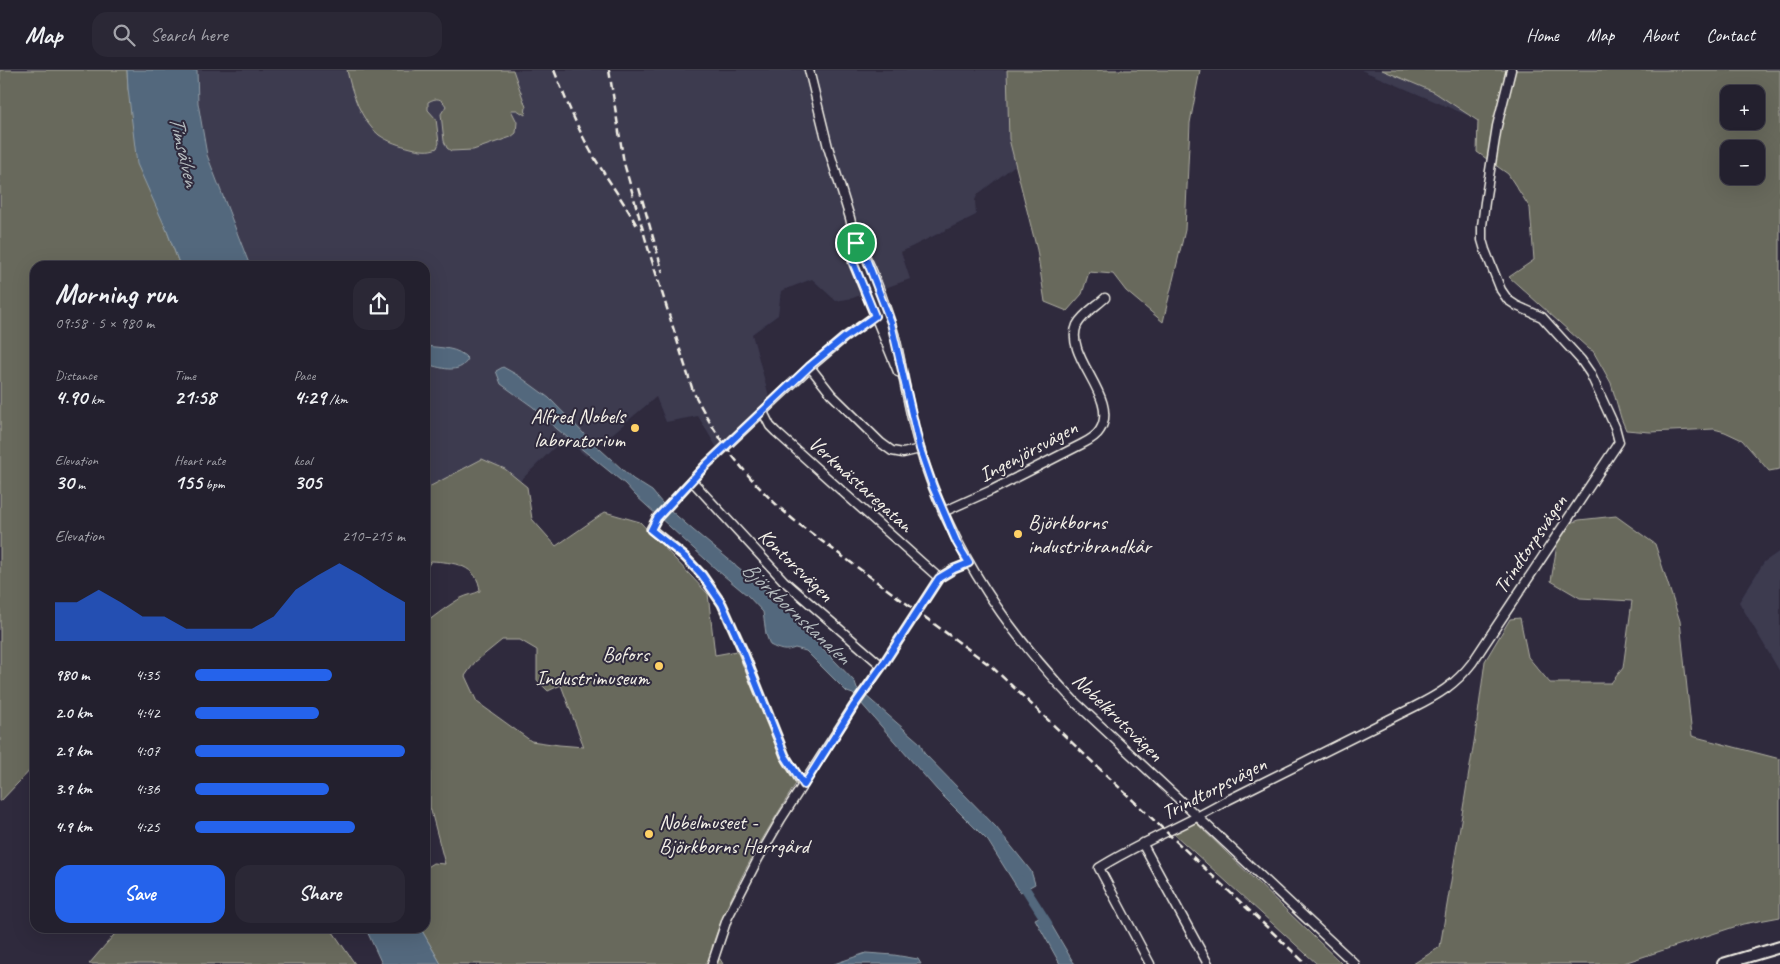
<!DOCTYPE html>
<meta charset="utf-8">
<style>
:root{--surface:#23202e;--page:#2b2836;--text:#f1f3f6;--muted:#a3a3aa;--line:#403e4a;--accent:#2563eb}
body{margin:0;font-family:Caveat,sans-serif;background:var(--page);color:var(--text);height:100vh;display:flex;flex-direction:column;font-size:19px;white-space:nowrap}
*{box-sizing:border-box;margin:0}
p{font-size:16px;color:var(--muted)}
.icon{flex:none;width:28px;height:28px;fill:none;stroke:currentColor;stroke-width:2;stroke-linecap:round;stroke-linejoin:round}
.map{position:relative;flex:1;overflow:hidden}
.drawer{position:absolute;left:30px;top:191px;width:400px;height:672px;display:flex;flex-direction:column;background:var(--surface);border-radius:15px;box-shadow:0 5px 20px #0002,0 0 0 1px var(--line)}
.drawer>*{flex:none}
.buttons{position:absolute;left:1720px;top:15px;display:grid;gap:10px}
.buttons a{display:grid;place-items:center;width:45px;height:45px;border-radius:10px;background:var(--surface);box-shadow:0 5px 20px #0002,0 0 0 1px var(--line);font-size:25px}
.pin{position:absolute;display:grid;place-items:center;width:42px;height:42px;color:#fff;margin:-21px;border:2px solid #fff;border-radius:50%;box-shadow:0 1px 5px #0007}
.round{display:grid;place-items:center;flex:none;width:52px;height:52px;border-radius:15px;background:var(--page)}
.summary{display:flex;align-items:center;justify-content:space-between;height:85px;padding:0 25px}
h1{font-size:28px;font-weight:700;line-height:38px}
.metrics{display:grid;grid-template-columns:repeat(3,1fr);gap:8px;height:85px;padding:5px 25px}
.metrics div{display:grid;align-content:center}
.metrics b{font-size:21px;font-weight:700}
.metrics small{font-size:14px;font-weight:400}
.metrics p{font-size:14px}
.chart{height:140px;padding:10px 25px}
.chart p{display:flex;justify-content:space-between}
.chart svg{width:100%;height:90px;margin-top:5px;fill:var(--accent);opacity:.7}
.cta{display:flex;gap:10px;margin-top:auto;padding:10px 25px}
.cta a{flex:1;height:58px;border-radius:15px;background:var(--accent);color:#fff;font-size:20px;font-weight:700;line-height:58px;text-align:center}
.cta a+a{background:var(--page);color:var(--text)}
ul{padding:0 25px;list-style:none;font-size:16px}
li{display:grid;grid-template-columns:80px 60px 1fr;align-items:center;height:38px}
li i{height:12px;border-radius:6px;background:var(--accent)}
header{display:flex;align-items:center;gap:30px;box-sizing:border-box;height:70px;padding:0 25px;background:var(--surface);border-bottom:1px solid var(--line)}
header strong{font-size:24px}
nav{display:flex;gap:28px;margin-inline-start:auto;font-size:18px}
.search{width:350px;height:45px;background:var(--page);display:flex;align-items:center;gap:12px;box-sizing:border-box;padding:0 18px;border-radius:15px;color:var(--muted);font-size:19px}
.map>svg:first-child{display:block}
</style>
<header>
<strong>Map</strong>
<div class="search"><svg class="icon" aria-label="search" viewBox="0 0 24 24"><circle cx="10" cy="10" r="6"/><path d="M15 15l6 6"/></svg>Search here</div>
<nav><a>Home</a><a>Map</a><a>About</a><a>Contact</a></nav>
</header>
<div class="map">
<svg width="1780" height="894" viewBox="0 0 1780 894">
<rect width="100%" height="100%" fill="#2f2a3d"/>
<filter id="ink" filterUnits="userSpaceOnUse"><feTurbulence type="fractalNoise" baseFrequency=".02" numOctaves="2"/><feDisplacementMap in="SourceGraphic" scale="10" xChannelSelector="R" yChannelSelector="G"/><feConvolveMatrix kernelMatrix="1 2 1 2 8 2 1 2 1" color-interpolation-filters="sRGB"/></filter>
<g filter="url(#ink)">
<g fill="#3c3a50">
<path d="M197,0H1138L978,124L975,130L976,145L901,182L910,209L885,218L883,215L853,228L836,231L812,209L781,221L778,245L752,264L770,330L717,378L698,346L666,352L656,327L586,386L564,368L472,458L425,437V294L454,300L468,289L462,282L447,278L425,276V196H250L207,85L198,33Z"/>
<path d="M1361,0H1487L1467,45Z"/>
<path d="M1780,481V602L1739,532L1764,492Z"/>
</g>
<g fill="#68695b" stroke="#aeada2" fill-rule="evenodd">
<path d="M0,0H127L128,19L167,161L180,196H35V695L0,732Z"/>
<path d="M347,0H513L526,37L525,45L517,40H511L517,52L516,63L511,67L473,80L451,81L447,78L444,71L441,44L446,36C441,28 437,27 428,32V40L436,49L439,73L437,78C429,82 419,80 411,78C399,75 389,72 379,65C361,51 351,21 347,0Z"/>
<path d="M1007,0H1200L1190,53L1185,160L1163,252L1126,221L1113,204L1089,202L1082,224L1067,241L1045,232L1037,180L1009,69Z"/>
<path d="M1382,0H1780V399L1769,401L1742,370L1725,362L1714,359L1650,362L1626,360L1621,348L1611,313L1593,281L1589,279L1509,207L1534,190L1530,138L1508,104L1477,82L1478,51L1434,22ZM1729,24H1756V51H1729ZM1729,79H1756V106H1729Z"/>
<path d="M482,389L505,399L527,417L532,449L556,476L605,442L640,452L708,524L715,585L737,581L766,652L797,712C766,762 729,822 712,877L715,879L713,889H720L723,894H441L421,859H425V798L433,793L445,794L430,737V702L425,681V624L428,613L426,595L427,552C434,546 452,533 461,528C467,525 474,524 480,521C478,495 453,492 431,491L425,500V419ZM502,570H520L537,580V610L548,621L561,615L584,677L559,675L531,671L477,632L465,606L475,592Z"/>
<path d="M1616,446L1655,474L1680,551L1692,666L1780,689V847L1743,854L1621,894H1413L1440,877L1475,666L1485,591L1510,549L1520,548L1528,587L1550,613H1611L1623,598L1632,531L1580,528L1551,511L1558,469L1565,455L1579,450Z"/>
<path d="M1195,752L1342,894H1317L1173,763Z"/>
<path d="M119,859H331L355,894H89Z"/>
</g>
<g fill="#52687d" stroke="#939fa8">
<path d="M127,0H197L198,33L207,85L250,196H180L167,161L137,94L128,19Z"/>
<path d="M425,276C441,278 458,277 468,289C459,306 440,297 425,294Z"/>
<path d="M503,297L519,306L549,328L590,370L633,409L652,421L662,433L693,460L773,526L855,612L857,618L920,673L924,683L996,757L1031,801L1035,814L1020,822L988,771L937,720L853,624L847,622L806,581L795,578C785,582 780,580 770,575L766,564L763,542L747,525L717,500L635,425L625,414L557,359L533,337L501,314L496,301Z"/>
<path d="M1045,844L1072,890L1075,894H1060L1035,849Z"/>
<path d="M366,859H421L441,894H382Z"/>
<path d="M866,883L894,885L918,889L921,894H834Z"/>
</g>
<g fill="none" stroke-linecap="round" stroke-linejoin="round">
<path stroke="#52687d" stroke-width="9" d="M1020,810L1048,854"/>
<g stroke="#f4f1e8" stroke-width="11">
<g id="minor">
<path d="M809,0L828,77L850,148L860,191L894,280"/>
<path d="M856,173C868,187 874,206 881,224C886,239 892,255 896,271C904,307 909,343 920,379C949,476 1006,560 1075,632L1355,894"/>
<path d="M855,178L853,192L898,302"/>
<path d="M810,297L831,324L881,373L892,381L903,383L920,379"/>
<path d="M763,342L770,356L776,362L939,508"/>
<path d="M692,411L784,511L882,596"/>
<path d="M943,442L992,420L1082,374C1088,371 1096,367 1100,360C1120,328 1063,286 1077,255C1082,245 1096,236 1105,228"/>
<path d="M803,715L785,686L744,583L722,534L702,505L685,487L651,459L657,448L706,395L810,297L844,268L875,246"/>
<path d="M1142,773L1208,894"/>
<path d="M712,894L727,849L758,789L781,749L853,637L882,596L939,508L954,499L969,493"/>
<path d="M1150,894L1099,798C1140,772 1186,755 1228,730L1414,637C1438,625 1455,615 1472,593L1619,372L1615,357L1590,303L1581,290L1542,247L1517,236L1508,230L1501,220L1485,180L1482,170V156L1485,132L1497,56L1511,0"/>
</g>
</g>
<g stroke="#f4f1e8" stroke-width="14">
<path id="tertiary" d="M1723,894L1780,877"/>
</g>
<use href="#minor" stroke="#2f2a3d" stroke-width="8"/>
<use href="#tertiary" stroke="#2f2a3d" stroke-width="10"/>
<g stroke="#f4f1e8" stroke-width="2.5" stroke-dasharray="8 4" stroke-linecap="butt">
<path d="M554,0C565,28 576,55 591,82C606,108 624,131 638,158"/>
<path d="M609,0L624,93L648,178L693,321C719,374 754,418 800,455L991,596L1306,894"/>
<path d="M639,118L663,203"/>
</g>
</g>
</g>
<g fill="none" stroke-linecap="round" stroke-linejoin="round" filter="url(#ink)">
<g stroke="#fff" stroke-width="10">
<path id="route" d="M856,173L864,183L891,253L920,379L933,417L957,473L969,493L954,499L939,508L882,596L853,637L804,715L785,686L744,583L722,534L702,505L685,487L651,460L657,448L706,395L810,296L844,268L875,246L853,192Z"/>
</g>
<use href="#route" stroke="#2563eb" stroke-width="6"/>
</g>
<g fill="#ffd166" stroke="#2f2a3d" stroke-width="2">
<circle cx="635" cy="358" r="5"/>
<circle cx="1018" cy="464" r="5"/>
<circle cx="659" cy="596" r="5"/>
<circle cx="649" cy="764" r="5"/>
</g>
<g text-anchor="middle" stroke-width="4" stroke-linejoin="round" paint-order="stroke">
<g font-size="21" fill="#f4f1e8" stroke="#2f2a3d" text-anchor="end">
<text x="625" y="353">Alfred Nobels<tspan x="625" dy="24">laboratorium</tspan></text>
<text x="1028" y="459" text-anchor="start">Björkborns<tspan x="1028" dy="24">industribrandkår</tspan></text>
<text x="649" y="591">Bofors<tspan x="649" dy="24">Industrimuseum</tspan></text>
<text x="659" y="759" text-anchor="start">Nobelmuseet -<tspan x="659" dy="24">Björkborns Herrgård</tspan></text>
</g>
<g font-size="21" fill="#f4f1e8" stroke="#2f2a3d">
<text transform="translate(1028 381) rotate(-28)" y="7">Ingenjörsvägen</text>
<text transform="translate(861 414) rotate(42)" y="7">Verkmästaregatan</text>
<text transform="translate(1530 474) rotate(-56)" y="7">Trindtorpsvägen</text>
<text transform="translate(796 495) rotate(44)" y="7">Kontorsvägen</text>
<text transform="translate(1118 647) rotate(44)" y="7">Nobelkrutsvägen</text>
<text transform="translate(1214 718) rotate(-27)" y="7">Trindtorpsvägen</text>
</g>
<g font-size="22" font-style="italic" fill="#b3babd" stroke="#2f2a3d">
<text transform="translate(185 81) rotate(77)" y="8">Timsälven</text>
<text transform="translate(797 542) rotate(43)" y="8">Björkbornskanalen</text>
</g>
</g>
</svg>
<div class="buttons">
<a>+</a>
<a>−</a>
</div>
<div class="pin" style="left:856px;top:173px;background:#1e9e55"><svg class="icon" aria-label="arrive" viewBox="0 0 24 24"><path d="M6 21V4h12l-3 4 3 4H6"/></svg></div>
<section class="drawer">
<div class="summary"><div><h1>Morning run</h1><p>09:58 · 5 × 980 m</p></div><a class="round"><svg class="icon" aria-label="share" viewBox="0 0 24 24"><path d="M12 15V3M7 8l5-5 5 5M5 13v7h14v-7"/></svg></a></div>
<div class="metrics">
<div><p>Distance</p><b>4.90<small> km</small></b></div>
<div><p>Time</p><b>21:58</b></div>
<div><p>Pace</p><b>4:29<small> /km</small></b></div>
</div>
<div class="metrics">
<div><p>Elevation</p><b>30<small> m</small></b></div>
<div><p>Heart rate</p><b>155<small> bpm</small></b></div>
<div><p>kcal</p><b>305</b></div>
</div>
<div class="chart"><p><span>Elevation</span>210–215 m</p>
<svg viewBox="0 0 160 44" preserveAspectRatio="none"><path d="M0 44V25L10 25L20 19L30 25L40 32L50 32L60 38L70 38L80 38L90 38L100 32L110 19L120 12L130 6L140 12L150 19L160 25V44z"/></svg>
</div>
<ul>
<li><b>980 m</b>4:35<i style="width:65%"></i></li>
<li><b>2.0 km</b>4:42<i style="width:59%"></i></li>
<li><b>2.9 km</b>4:07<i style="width:100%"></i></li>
<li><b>3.9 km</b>4:36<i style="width:64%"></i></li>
<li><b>4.9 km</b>4:25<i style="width:76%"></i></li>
</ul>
<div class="cta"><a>Save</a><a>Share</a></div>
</section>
</div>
